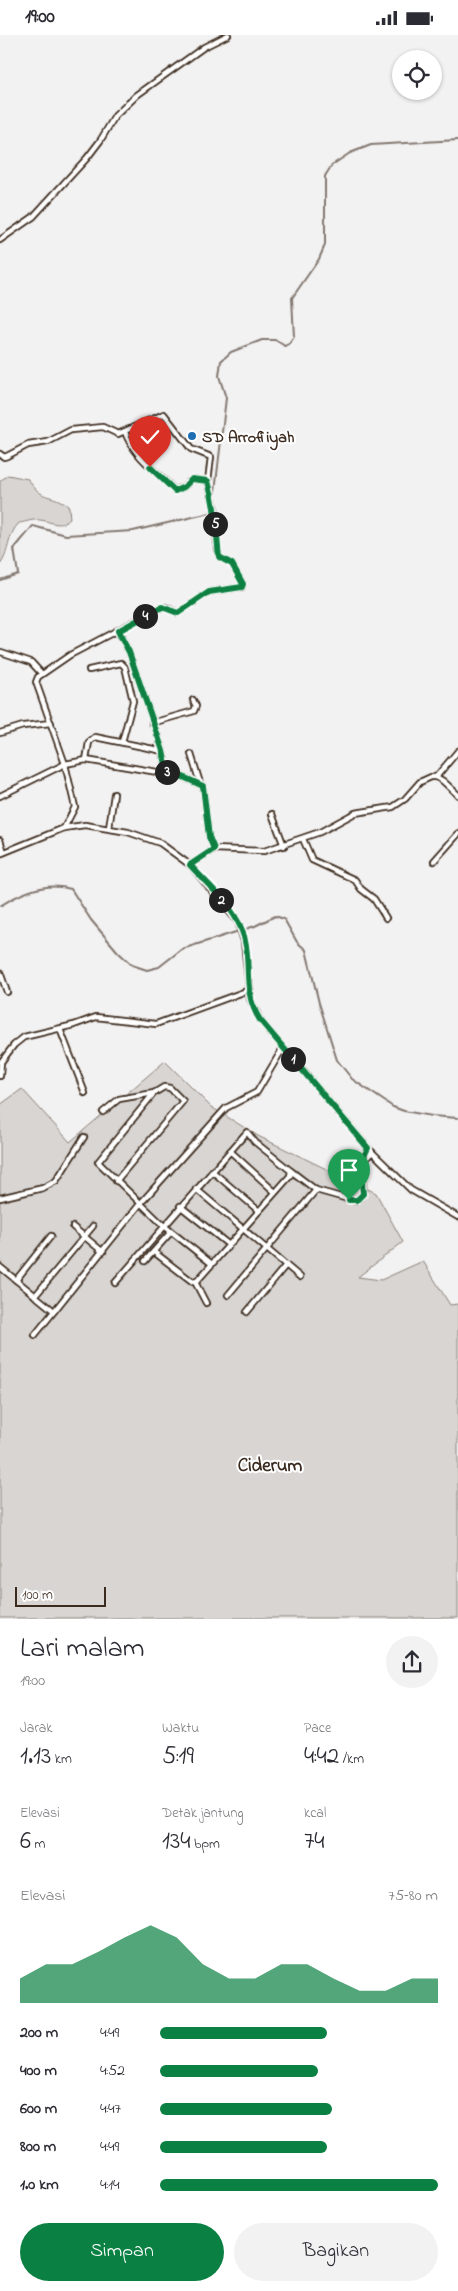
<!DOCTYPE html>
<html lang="id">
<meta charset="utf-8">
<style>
:root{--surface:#fff;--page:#f2f2f3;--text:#2b2b33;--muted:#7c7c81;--accent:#0b8043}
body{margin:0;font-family:"Indie Flower",sans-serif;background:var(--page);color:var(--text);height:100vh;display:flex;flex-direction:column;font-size:19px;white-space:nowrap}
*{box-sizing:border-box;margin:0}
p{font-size:16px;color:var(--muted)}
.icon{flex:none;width:28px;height:28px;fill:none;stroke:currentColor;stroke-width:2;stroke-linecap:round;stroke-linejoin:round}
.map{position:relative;height:1584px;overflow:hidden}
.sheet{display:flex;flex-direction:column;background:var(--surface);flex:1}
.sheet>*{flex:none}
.fabs{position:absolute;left:392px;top:15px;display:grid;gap:10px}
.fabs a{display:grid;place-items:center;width:50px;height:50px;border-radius:50%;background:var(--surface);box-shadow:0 1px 4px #0004;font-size:25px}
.scale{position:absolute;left:15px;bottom:12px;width:91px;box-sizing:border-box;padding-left:5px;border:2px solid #3b2a1e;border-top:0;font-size:14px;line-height:18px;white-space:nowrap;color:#3b2a1e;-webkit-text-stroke:4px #fff;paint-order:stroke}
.pin{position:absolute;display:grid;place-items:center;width:42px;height:42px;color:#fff;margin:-51px -21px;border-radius:50% 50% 50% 0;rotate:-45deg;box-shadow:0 0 5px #0007}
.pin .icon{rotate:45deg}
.km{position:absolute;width:25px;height:25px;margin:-12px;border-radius:50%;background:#222;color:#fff;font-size:14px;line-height:25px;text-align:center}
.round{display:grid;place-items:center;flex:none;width:52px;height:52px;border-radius:26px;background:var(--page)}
.head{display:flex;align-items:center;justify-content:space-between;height:85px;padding:0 20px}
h1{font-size:28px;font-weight:600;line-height:38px}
.metrics{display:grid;grid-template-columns:repeat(3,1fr);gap:8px;height:85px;padding:5px 20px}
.metrics div{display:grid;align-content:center}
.metrics b{font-size:25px;font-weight:600}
.metrics small{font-size:14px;font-weight:400}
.metrics p{font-size:14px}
.chart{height:140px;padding:10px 20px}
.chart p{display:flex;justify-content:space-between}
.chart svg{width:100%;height:90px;margin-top:5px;fill:var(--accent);opacity:.7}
.primary-button{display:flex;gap:10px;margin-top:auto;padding:10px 20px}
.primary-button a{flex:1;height:58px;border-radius:30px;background:var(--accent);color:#fff;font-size:20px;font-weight:600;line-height:58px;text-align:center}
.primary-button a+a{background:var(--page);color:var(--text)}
ul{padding:0 20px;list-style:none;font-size:16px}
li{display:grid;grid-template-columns:80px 60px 1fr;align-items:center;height:38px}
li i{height:12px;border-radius:6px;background:var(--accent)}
.status{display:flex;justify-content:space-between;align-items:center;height:35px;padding:0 25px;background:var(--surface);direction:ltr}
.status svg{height:14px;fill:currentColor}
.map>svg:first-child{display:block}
</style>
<div class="status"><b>19:00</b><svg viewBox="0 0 49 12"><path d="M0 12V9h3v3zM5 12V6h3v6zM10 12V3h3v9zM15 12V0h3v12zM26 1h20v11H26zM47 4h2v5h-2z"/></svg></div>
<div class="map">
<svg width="458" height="1584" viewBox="0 0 458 1584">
<rect width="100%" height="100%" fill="#f3f2f2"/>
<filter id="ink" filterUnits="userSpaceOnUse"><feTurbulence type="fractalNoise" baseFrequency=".02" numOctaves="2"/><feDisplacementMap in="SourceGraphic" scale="10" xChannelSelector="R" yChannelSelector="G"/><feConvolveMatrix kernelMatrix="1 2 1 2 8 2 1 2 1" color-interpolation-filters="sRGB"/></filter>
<g filter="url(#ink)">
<g fill="#d8d5d2" stroke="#8a8078">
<path d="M8,440L28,444C44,469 51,456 69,472L70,484C59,494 51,486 40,485C33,484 26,487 19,488C7,500 9,519 0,530V446Z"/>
<path d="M165,1026L211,1072L258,1101L376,1158L403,1207L358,1242L381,1245L423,1226L450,1270L458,1269V1583H0V1070L22,1054L70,1107Z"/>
</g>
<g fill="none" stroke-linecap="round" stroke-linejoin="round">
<g stroke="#827770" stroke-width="2">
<path d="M214,465L226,363L219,341L221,326L231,317L262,305H275L285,311L289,309L294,302L292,263L319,224L325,210V141L332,130L350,118L371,110L458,105"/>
<path d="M0,545L18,539L14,514L33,491L66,500L133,496L210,478L213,470"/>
<path d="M0,871C20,858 46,846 71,854L91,885L118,917L132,930L147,935L159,932L182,914L255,891L275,881L284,884L297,907L306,915L319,968L337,1025L352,1044L393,1072L404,1076L432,1081L458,1083"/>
</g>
<g stroke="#3b2a1e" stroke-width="8">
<g id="minor">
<path d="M0,205L33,182L87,123L100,106L115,81L137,60L204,12L228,0"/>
<path d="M125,397C134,422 157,436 174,455L182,453L192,444L208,446"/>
<path d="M0,419L4,422L7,421L28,410L48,407L71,395L103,392L118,399L164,379L191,414L211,422L208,446L216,479L215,491L219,522L232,529L243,549L242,552L209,557L178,578L165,572L158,574L70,620L38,642L36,647L65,729L75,772L64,793"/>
<path d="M118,596L129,617L163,716L168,739"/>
<path d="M1,617L31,627L41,638"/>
<path d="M89,635L121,628L125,632L133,666L122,707"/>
<path d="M152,688L194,676L196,671L193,665"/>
<path d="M0,698L23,691L51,688"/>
<path d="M191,719L200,748"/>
<path d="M86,725L89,707L95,702L163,716"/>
<path d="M436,742L458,716"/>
<path d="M0,761L65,729L86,725L181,741L203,751L209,802L214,814"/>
<path d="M272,779L284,811"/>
<path d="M109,793L114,759"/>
<path d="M303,804L312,825L355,845L361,854L374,864L386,883"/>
<path d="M0,805L4,817"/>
<path d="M0,819L64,793L85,790L128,797L160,808L190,830L238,887L244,906L250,964L260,985L370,1115L411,1155L458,1182"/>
<path d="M434,826L458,799"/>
<path d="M190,830L214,814L264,816L320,797L355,778L393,772L405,764L420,747L431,742H436L443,746L458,760"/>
<path d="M0,937L7,957"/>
<path d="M60,994L85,1058"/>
<path d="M0,1041L1,1027L14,1010L24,1002L74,990L96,982L156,989L249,955"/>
<path d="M154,1058L98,1127L163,1190L212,1229"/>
<path d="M103,1077L119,1064L154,1058L164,1052L170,1053L183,1066L116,1146"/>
<path d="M230,1116L275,1157"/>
<path d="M362,1128L372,1117"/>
<path d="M212,1136L259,1176"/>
<path d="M291,1136L316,1155L355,1166C370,1159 361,1149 361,1137C361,1128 364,1121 368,1113"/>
<path d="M196,1154L300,1242"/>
<path d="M0,1163L43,1153L56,1146L84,1102"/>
<path d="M180,1171L229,1210"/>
<path d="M73,1192L103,1217"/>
<path d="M145,1226L171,1197"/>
<path d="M0,1232L54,1276"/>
<path d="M16,1245L51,1201"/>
<path d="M195,1247L206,1268"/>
<path d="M115,1248L247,1097L255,1107L291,1136L290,1141L197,1246L193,1247L154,1217"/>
<path d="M228,1260L316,1155"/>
<path d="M35,1261L93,1191"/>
<path d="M247,1277L286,1230"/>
<path d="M35,1300L140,1169L226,1073L257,1057L283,1013"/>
</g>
</g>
<use href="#minor" stroke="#fff" stroke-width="4.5"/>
</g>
</g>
<g fill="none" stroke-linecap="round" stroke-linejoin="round" filter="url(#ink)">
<g stroke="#fff" stroke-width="10">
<path id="route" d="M150,432L175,456L184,452L192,444L208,446C216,472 216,496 219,522L232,529L243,549L242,552L209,557L178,578L162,572L118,596L129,617L163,716L168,739L181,741L203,751L209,802L214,814L190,830C207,849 231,869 241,893C254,923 240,954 260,985L368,1113L363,1123L361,1136L363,1159L357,1165H349"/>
</g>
<use href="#route" stroke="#0b8043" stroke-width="6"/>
</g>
<circle fill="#1f6fb2" stroke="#fff" stroke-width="2" cx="192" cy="401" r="5"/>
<g text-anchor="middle" stroke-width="4" stroke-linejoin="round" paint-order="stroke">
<g font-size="16" font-weight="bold" fill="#3b2a1e" stroke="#fff" text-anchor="start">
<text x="202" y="407">SD Arrofiiyah</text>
</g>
<g font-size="19" font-weight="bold" fill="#3b2a1e" stroke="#fff">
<text x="270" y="1436">Ciderum</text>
</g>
</g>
</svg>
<div class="fabs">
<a><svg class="icon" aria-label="locate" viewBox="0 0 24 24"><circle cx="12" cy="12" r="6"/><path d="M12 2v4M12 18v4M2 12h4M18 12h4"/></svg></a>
</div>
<div class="scale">100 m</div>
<div class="pin" style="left:349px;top:1165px;background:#1e9e55"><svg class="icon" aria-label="arrive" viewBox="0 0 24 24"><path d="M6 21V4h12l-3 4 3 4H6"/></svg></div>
<div class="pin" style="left:150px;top:432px;background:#d93025"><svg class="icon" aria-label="check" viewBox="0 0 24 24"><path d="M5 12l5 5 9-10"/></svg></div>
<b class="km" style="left:293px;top:1024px">1</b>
<b class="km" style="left:221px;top:865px">2</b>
<b class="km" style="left:167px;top:737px">3</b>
<b class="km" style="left:145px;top:581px">4</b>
<b class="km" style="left:215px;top:489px">5</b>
</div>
<section class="sheet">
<div class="head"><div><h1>Lari malam</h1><p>19:00</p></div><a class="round"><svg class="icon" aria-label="share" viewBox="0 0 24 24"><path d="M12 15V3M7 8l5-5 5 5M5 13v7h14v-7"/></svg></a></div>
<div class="metrics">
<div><p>Jarak</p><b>1.13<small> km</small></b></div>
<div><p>Waktu</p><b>5:19</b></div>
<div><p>Pace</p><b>4:42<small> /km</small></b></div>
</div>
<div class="metrics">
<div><p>Elevasi</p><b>6<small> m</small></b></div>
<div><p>Detak jantung</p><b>134<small> bpm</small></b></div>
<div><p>kcal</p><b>74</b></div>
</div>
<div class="chart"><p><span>Elevasi</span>75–80 m</p>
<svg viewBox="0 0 160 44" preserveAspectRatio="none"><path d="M0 44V32L10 25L20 25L30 19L40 12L50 6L60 12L70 25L80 32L90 32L100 25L110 25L120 32L130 38L140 38L150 32L160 32V44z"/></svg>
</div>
<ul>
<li><b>200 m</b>4:49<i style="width:60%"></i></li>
<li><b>400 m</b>4:52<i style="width:57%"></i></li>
<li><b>600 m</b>4:47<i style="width:62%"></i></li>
<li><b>800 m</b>4:49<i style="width:60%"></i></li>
<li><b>1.0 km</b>4:14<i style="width:100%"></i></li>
</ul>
<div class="primary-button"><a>Simpan</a><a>Bagikan</a></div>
</section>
